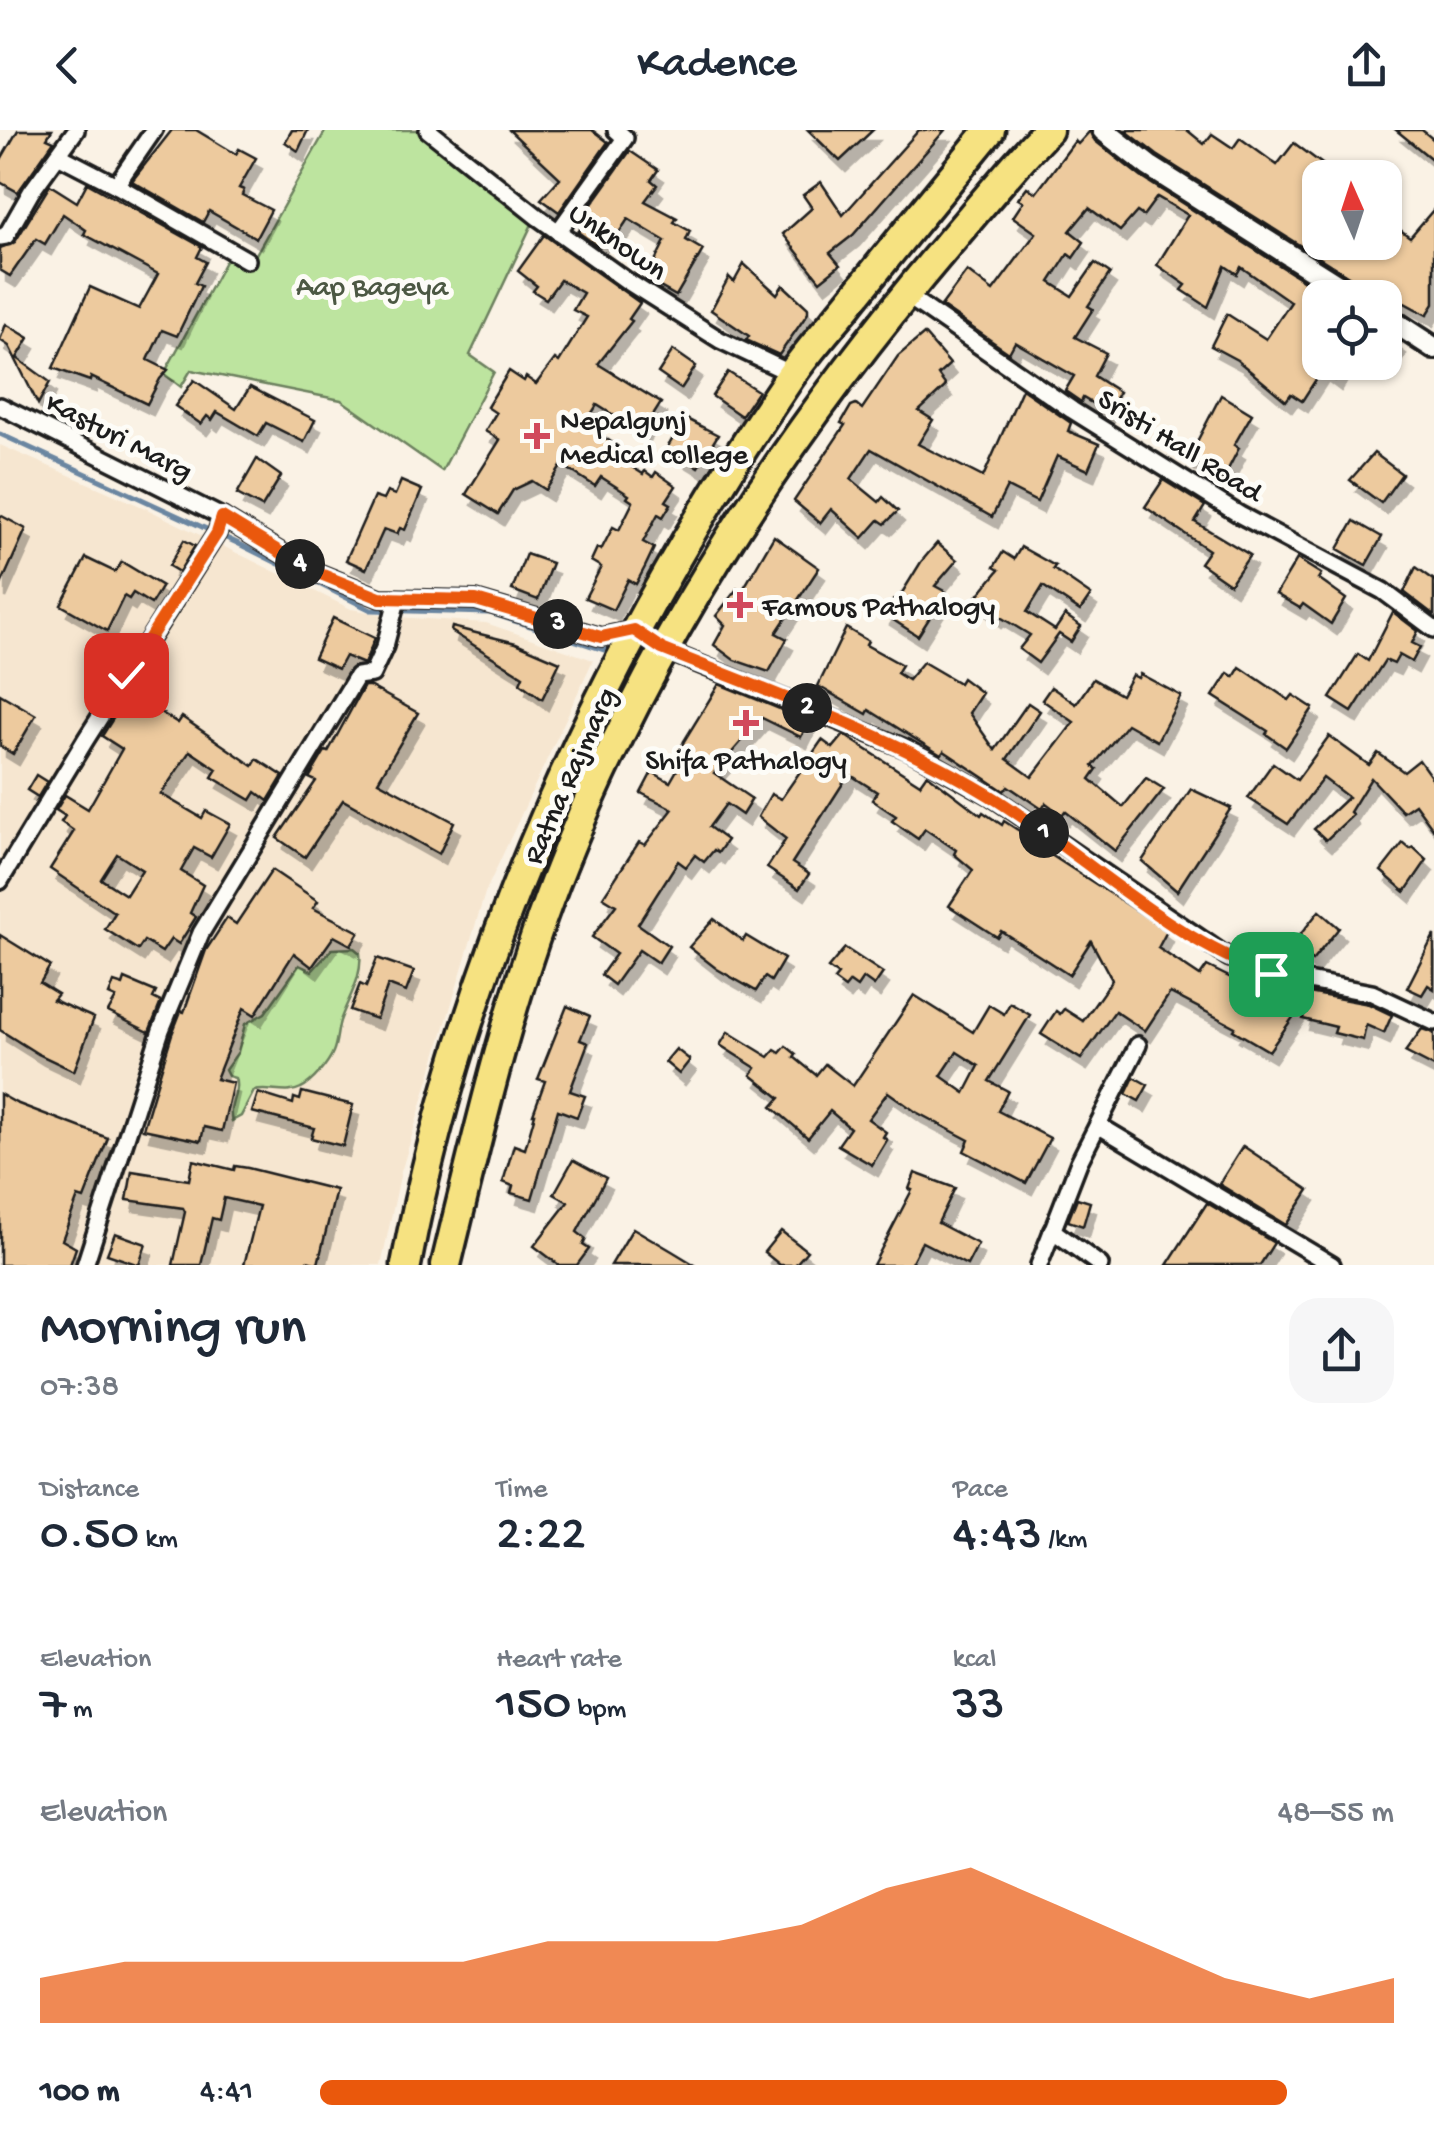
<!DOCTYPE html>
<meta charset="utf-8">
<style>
:root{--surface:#fff;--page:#f6f6f7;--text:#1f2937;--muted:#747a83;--accent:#ea580c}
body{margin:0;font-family:"Gochi Hand",sans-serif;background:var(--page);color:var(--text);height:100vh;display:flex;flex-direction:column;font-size:38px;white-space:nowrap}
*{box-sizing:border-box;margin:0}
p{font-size:32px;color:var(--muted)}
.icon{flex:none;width:55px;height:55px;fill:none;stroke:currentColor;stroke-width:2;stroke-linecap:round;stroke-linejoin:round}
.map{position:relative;height:1135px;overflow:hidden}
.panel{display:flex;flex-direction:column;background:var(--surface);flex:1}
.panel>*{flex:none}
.needle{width:65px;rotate:357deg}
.tools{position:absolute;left:1302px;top:30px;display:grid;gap:20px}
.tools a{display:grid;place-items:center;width:100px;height:100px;border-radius:20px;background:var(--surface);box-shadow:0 2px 8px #0004;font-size:50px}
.pin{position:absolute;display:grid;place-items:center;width:85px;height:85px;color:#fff;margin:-42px;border-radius:20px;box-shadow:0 5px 15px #0006}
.km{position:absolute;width:50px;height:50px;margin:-25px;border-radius:50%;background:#222;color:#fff;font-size:28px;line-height:50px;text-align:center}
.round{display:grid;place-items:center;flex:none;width:105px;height:105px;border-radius:30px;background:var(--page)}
.head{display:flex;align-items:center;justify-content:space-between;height:170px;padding:0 40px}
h1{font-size:55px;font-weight:600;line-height:75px}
.stats{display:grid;grid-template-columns:repeat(3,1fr);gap:15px;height:170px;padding:10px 40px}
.stats div{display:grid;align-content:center}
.stats b{font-size:50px;font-weight:600}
.stats small{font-size:28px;font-weight:400}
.stats p{font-size:28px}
.chart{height:280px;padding:20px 40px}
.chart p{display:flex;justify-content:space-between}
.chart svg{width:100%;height:180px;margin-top:10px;fill:var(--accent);opacity:.7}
ul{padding:0 40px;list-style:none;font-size:32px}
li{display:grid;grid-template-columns:160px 120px 1fr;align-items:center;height:75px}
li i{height:25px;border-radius:12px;background:var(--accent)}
header{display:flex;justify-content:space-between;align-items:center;height:130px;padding:0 40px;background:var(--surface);font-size:45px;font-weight:600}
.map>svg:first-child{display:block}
</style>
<header><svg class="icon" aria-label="back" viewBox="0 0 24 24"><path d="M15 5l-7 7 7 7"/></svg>Kadence<svg class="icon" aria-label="share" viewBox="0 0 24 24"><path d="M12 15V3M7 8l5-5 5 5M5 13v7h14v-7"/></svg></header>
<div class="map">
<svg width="1434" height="1135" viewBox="0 0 1434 1135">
<defs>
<filter id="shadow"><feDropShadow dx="6" dy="11" stdDeviation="0" flood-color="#0004"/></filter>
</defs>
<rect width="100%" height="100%" fill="#faf2e5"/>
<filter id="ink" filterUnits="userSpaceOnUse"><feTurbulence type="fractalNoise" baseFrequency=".01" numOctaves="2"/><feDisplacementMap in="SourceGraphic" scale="20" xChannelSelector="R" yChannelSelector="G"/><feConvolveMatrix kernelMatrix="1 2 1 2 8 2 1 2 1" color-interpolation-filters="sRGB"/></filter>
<g filter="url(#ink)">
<path fill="#f6e6d0" d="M0,315L145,378L351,479L397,487L486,493L593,530L485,763L401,1042L381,1135H0Z"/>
<g fill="#bde49f" stroke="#6c805e" stroke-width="2.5">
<path d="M326,0H417L532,94L470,225L494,242L442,341L341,270L191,240L181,257L164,244L229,124L251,133Z"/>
<path d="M354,818L360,823C363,848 348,868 340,891C337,901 337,913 333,922C328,934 312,953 301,958C286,966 270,957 254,961L241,986L232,991C227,976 240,963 235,948L228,946L225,940L238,922L245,894L265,883L299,835L312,841L332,819Z"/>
</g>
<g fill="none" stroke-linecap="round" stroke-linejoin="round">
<path stroke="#6b86a1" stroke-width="5" d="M0,304L237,413L371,480L490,483L614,523"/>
</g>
<g fill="#edca9e" stroke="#1c1c1c" stroke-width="2.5" fill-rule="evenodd" filter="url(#shadow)">
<path d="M18,0H52L47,8L54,11L18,62L0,52V31Z"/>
<path d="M172,0H196L236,24L239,19L256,28L239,58L244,60L242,65L271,80L256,108L209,81L203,92L132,51Z"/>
<path d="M292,0H308L298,21L285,12Z"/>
<path d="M509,0H592L608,12L559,82L541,69L560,48Z"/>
<path d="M808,0H873L840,31Z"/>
<path d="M919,0H945L853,105L830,123L840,135L820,151L783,104L812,78L803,65L821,52L843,85Z"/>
<path d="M1125,0H1187L1204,14L1212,4L1233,18L1240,8L1277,35L1294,13L1341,48H1320V112H1385V89L1410,107L1434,79V174L1427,185L1386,163L1383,168H1371L1364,156L1157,25Z"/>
<path d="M1396,0H1422L1434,10V31Z"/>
<path d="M1090,1L1095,11L1141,47L1331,168H1320V232H1346L1335,250L1322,240L1302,271L1291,264L1286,271L1237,230L1211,216L1227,184L1266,209L1291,172L1241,137L1237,144L1225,136L1208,177L1182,160L1186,155L1157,135L1188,85L1157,67L1143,86L1137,82L1120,101L1089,78L1070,101L1084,112L1073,128L1068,124L1050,152L1072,166L1095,133L1110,143L1088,176L1093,179L1075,207L1106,223L1094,246L1119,262L1107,282L1083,268L1081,272L1065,261L1074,246L1015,212L1009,223L941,176L967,141L993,161L1036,103L1013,87L1023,72L1018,69L1027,57L1036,63L1075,11L1078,14Z"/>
<path d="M630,21L658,40L651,50L657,55L645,71L677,88L674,92L690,101L686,110L703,120L676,166L646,149L665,111L628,89L613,112L604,106L597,116L578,102L581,98L577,95Z"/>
<path d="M87,53L202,117L197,127L206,132L195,153L201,156L177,206L162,200L148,230L168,240L160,249L147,274L91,247L90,251L53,238L90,157L139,179L158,144L84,104L86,100L63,84L45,114L36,109L10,146L0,140V118L15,112L50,55L77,72Z"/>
<path d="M544,105L640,173L629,189L632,191L598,234L661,273L642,303L597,275L585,294L620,318L615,326L643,344L645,341L653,347L656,342L676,356L666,371L671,374L663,387L658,384L643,412L654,418L645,437L636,454L628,450L613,480L585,468L601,437L591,431L597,418L601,420L613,397L619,400L633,372L627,368L629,365L601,347L595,356L562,335L546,360L532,351L513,360L498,384L466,364L500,310L485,301L496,283L487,277L509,241L524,251L526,247L536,254L555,229L559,232L587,187L573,180L583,163L560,150L546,169L533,161L537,156L518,141Z"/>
<path d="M744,134L777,164L783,155L808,178V183L779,225L746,210L749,206L711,180L729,147L734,152Z"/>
<path d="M6,194L29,208L17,228L50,252L38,274L9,216L0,210Z"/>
<path d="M1385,202L1400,213L1385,236Z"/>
<path d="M924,204L950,234L938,245L946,256L919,281L933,290L918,314L983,347L1022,259L1071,293L1068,301L1099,314L1088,340L1057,326L1037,372L1007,357L992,387L871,319L851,349L879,372L883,367L898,381L885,394L879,390L863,408L831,379L820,393L794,371L845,295L841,293L851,276L856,274L862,279L898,226Z"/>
<path d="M673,220L696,236L681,259L658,243Z"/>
<path d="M728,242L758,261L741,286L712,266Z"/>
<path d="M194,250L236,279L250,257L315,290L304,312L266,293L258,306L217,282L212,290L207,286L201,294L175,276Z"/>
<path d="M1221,265L1252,284L1234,315L1239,318L1223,349L1188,329Z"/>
<path d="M685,288L718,305L698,337L667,318Z"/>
<path d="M1374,323L1402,344L1381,373L1350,350Z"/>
<path d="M257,329L281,346L262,377L237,364Z"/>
<path d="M1163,350L1205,376L1195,392L1250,425L1230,454L1200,433L1209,420L1145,377Z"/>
<path d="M401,351L422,360L405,400L400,398L397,404L384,399L366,439L346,430L374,367L383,370L387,362L395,365Z"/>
<path d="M0,385L26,399L0,457Z"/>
<path d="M1354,391L1382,407L1366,435L1338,419Z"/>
<path d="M774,406L819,438L776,503L787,509L769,542L734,530L714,515L725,495L716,486L737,459L741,463Z"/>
<path d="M184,410L195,416L179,442L169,436Z"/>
<path d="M937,413L957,430L935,456L946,462L918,506L884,484L894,469L897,471L921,432Z"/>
<path d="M1021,417L1055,436L1053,439L1091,465L1080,481L1043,456L1027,482L1055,500L1065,485L1081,496L1071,512L1059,504L1038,533L1019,519L1030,505L997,485L995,487L974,470L999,440L994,437L1003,422L1014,429Z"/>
<path d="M526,424L552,433L538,470L512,460Z"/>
<path d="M86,428L115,442L122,432L162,456L151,474L133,463L129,469L124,466L107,501L61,475Z"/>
<path d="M1297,429L1321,444L1318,449L1346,469L1331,494L1303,474L1300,478L1276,464Z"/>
<path d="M1416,437L1434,450V485L1404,462Z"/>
<path d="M1393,482L1418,501L1412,513L1420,517L1412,532L1399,525L1394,534L1385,530L1352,582L1330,568L1358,524L1368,531Z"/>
<path d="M333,488L375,508L364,534L345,526L338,539L314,528Z"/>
<path d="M452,497L516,513L560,532L542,569L520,553L523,546L451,501Z"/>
<path d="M846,498L868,511L866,515L902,535L897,543L908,550L923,532L959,553L962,548L982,563L969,583L995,620L1028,573L1040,581L1007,629L1032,647L1074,592L1042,570L1051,557L1076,574L1093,549L1121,565L1132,545L1138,548L1140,544L1181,566L1157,611L1127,594L1093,636L1097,639L1090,649L1123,677L1146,648L1164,659L1115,721L1065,681L1062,685L1046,673L1042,679L1008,656L1004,661L944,621L941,625L869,580L867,584L818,556Z"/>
<path d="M1240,537L1289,570L1293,565L1313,578L1286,618L1266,604L1268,601L1213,566L1228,543L1234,547Z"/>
<path d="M719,554L809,591L801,607L762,588L714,643L752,669L742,685L726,674L709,697L727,710L718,723L714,720L704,732L695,725L686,737L678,731L638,794L669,816L658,833L639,820L614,855L601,845L616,824L592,807L616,775L603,767L639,712L645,715L673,679L641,663L652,642L670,652L685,626L679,623L684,611Z"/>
<path d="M364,556H369L418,583L378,651L454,692L439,724L343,670L305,727L277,708L316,651L309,648L312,643L325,621L328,622Z"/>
<path d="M129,563L178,593L182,587L253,636L257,629L283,646L268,671L256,662L251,670L212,647L217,639L190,621L161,664L202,688L206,681L230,694L211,727L194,718L181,741L203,755L190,783L196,787L179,814L171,809L162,822L144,811L138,820L105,799L115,783L50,739L74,701L61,692L65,686L56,680L65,665L88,679L122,619L102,606ZM117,724L142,740L126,765L101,749Z"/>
<path d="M0,564L36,585L13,624L0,616Z"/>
<path d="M844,605L920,654L927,644L981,685L983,682L1002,695L1004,691L1052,722L1051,725L1159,795L1167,801L1158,818L1200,846L1207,836L1251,858L1249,861L1276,874L1279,867L1299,879L1269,921L1233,900L1235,897L1170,863L1145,901L1115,881L1081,929L1041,904L1056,881L1060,884L1064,879L1083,891L1112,850L1091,811L1069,845L1001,801L997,807L949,776L973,740L954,724L956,720L925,699L918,709L892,691L896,686L872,670L877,662L849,644L792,733L809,744L799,759L767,738L786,709L758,687L771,664L781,669L822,610L833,618Z"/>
<path d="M1329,606L1369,635L1378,623L1404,642L1419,630L1434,651V700L1415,674L1403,682L1371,648L1350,682L1353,685L1326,710L1314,699L1348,667L1323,648L1288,694L1248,668L1273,633L1297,650Z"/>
<path d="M36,645L47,652L38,667L27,660Z"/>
<path d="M1191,659L1231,678L1177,761L1142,731Z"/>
<path d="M1403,713L1410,719L1413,717L1427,730L1405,762L1381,741Z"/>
<path d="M272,740L318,771L313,778L359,802L351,815L334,806L312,837L294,823L255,885L244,878L216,949L233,953L222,1001L204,997L201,1011L143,999L172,904L181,881L184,882L206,820L227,788L236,794Z"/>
<path d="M1319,781L1339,798L1312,831L1292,815Z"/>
<path d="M714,789L743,811L746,806L784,829L771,851L765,847L756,861L717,839L689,817Z"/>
<path d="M0,805L50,836L40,853L58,864L53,870L94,888L74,941L38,924L0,900Z"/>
<path d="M1434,805V859L1428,855L1422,865L1407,858Z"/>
<path d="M845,818L883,843L874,856L863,848L857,857L850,852L845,858L834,850L838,845L828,838Z"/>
<path d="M377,828L414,841L406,862L388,855L376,889L350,880L360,854L366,857Z"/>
<path d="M125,849L156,862L153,868L161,872L149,902L108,882L116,868L109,865L114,852L123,855Z"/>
<path d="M1309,863L1369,874L1392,885L1384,903L1366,895L1363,910L1334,903L1336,897L1303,889Z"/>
<path d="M914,865L973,902L989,875L1004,884L1010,873L1030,885L989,951L1008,961L998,981L1050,1008L1026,1053L964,1021L969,1010L916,982L888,962L868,989L886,1002L883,1007L887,1010L872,1035L838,1015L850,998L830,981L808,1008L772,977L780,968L751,945L756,938L720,915L728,902L769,927L775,920L780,923L786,916L796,924L794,927L816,945L825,934L853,956ZM957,922L979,936L965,963L941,946Z"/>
<path d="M567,876L590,886L580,910L588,913L570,961L585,966L577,987L558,980L532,1069L511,1063L513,1056L503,1052L514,1015L525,1019L535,984H533L545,951L538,949Z"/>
<path d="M1422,899L1434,903V937L1405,922Z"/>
<path d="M676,919L690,930L679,944L665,932Z"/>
<path d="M1134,947L1148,955L1139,971L1126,964Z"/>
<path d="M302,962L353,975L343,1016L311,1008L314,998L252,982L258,963L293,974L294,968L300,970Z"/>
<path d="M0,964L16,973L108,1008L84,1069L78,1067L62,1110L76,1118L70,1135H0Z"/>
<path d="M1243,1016L1309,1060L1286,1095L1219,1054Z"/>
<path d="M193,1030L234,1040L235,1036L248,1038L336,1060L318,1134L307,1131L306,1135H244L259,1076L224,1068L219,1090L212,1088L201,1135H173L185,1082L183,1078L127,1070L132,1041L189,1050Z"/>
<path d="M573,1030L606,1048L577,1102L586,1109L583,1115L589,1119L577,1135H559L534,1116L568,1072L554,1064Z"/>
<path d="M915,1043L955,1058L938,1093L978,1114L967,1135L922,1112L910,1135H873L912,1060L909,1059Z"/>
<path d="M1077,1068L1090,1072L1083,1096L1068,1091Z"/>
<path d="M1207,1073L1274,1113L1260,1135H1167Z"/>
<path d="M633,1098L672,1121L695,1135H611Z"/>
<path d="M781,1101L807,1121L795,1135H780L764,1122Z"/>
<path d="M115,1103L146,1114L139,1135L107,1124Z"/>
</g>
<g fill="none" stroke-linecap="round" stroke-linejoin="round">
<g stroke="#1c1c1c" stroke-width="22">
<g id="minor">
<path d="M428,0L539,88L627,151L720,210L792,244"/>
<path d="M58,25L116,55L154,0"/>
<path d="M116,55L247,130"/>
<path d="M558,102L625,8L616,0"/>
<path d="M0,107L6,106L31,62L76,0"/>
<path d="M906,165L1072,280L1240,385L1383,461L1434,499"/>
<path d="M0,276L222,387L308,439L380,468L476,470L601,507L634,500L662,519L907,619L991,666L1228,827L1271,844L1372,863L1434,892"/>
<path d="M0,751L86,609L217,403L222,387"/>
<path d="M1098,995L1332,1135"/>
<path d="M1052,1100L1100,1135"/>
<path d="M85,1135L161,900L201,803L357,546L372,544L385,516L397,470"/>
<path d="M1039,1135L1079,1032L1138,915"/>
</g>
</g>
<g stroke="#1c1c1c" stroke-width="28">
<g id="tertiary">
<path d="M1103,0L1149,36L1357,168"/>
<path d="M1385,186L1434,218"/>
</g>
</g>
<g stroke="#1c1c1c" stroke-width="35">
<g id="trunk">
<path d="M406,1135C466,816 608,514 790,247C807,222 828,199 847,176C894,117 942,59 990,0"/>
<path d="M446,1135C479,1000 510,864 562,735C652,508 790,300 948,114C981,76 1012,36 1048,0"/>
</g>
</g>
<use href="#minor" stroke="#fdfcf7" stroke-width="15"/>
<use href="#tertiary" stroke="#fdfcf7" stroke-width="20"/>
<use href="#trunk" stroke="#f6e281" stroke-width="28"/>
</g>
</g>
<g fill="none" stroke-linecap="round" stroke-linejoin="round" filter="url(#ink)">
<g stroke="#fff" stroke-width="20">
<path id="route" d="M126,545L217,403L222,387L308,439L380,468L476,470L601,507L634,500L662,519C773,564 887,603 989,665C1081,721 1168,810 1271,844"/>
</g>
<use href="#route" stroke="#ea580c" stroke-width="12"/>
</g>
<g fill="#d1495b" stroke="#fdfcf7" stroke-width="4">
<path d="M532 291h10v10h10v10h-10v10h-10v-10h-10v-10h10z"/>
<path d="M735 460h10v10h10v10h-10v10h-10v-10h-10v-10h10z"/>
<path d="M741 578h10v10h10v10h-10v10h-10v-10h-10v-10h10z"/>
</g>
<g text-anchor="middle" stroke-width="10" stroke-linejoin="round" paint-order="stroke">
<g font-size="30" fill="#1c1c1c" stroke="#fdfcf7">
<text transform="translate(619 110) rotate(35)" y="10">Unknown</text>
<text transform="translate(120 305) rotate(27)" y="10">Kasturi Marg</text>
<text transform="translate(1181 314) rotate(32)" y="10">Sristi Hall Road</text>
<text transform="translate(568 645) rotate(-66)" y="10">Ratna Rajmarg</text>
</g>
<g font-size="30" fill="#4c5843" stroke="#fdfcf7">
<text x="372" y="165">Aap Bageya</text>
</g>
<g font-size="30" fill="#1c1c1c" stroke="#fdfcf7" text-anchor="start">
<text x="560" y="299">Nepalgunj<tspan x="560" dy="34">Medical college</tspan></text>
<text x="762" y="485">Famous Pathalogy</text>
<text x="746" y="639" text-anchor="middle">Shifa Pathalogy</text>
</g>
</g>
</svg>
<div class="tools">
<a><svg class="needle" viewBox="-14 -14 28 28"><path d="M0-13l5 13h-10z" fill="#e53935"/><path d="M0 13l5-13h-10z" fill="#747a83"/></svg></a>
<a><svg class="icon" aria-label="locate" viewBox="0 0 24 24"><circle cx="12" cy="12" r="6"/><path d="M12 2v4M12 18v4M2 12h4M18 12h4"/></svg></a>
</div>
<div class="pin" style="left:1271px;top:844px;background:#1e9e55"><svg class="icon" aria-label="arrive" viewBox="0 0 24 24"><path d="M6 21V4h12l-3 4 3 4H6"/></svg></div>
<div class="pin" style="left:126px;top:545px;background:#d93025"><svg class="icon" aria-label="check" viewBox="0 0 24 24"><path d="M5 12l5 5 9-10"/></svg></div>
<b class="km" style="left:1044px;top:703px">1</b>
<b class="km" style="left:807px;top:578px">2</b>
<b class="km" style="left:558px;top:494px">3</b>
<b class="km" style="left:300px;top:434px">4</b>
</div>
<section class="panel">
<div class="head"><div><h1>Morning run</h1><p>07:38</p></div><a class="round"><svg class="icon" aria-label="share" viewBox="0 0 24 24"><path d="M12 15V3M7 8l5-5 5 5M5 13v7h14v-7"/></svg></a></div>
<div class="stats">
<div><p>Distance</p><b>0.50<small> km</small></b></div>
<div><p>Time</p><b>2:22</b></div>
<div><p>Pace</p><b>4:43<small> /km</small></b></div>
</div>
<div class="stats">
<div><p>Elevation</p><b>7<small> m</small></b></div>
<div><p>Heart rate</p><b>150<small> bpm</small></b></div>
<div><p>kcal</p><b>33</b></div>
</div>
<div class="chart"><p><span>Elevation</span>48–55 m</p>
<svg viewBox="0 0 160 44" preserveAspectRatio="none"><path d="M0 44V33L10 29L20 29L30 29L40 29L50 29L60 24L70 24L80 24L90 20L100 11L110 6L120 15L130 24L140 33L150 38L160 33V44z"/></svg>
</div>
<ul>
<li><b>100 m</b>4:41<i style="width:90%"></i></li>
</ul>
</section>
